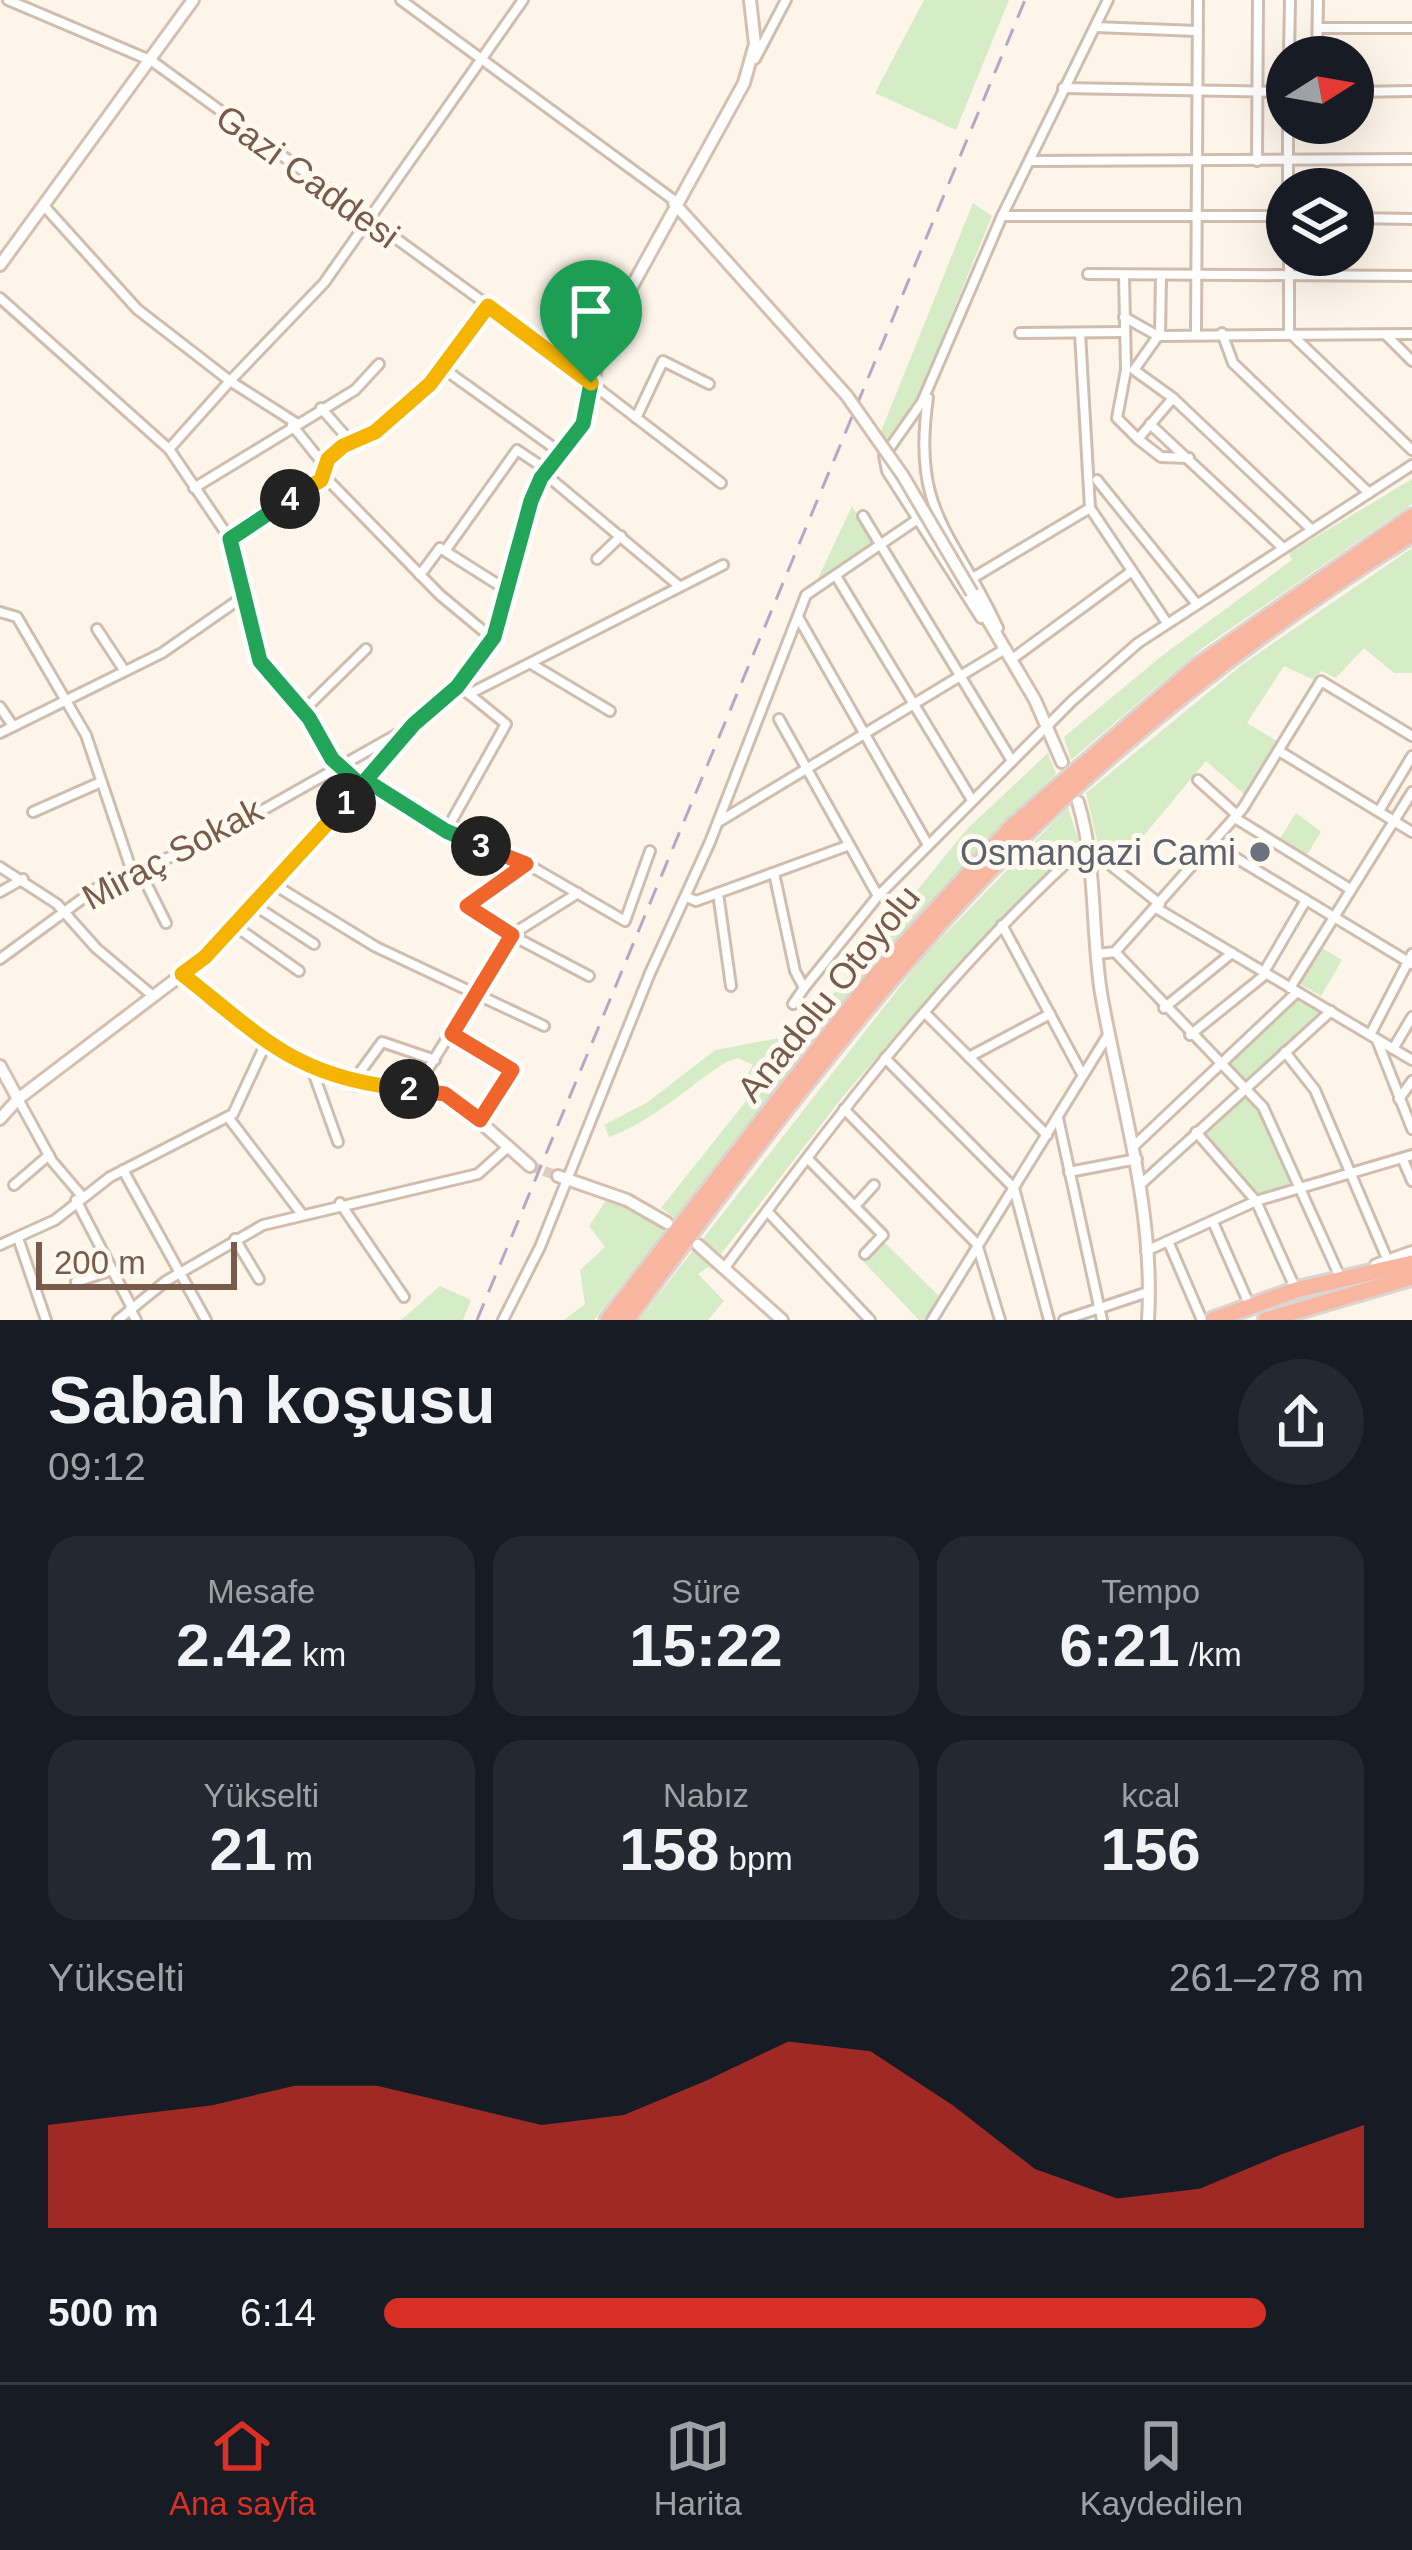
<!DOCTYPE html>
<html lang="tr">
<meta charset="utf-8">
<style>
:root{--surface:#171b24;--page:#242831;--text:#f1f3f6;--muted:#9ea1a6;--line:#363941;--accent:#d93025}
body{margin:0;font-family:Arial,sans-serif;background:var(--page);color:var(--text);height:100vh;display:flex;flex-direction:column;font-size:45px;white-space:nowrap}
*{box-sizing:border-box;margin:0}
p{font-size:39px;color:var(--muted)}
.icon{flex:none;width:66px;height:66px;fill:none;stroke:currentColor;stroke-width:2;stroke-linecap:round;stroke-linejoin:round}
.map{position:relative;height:1320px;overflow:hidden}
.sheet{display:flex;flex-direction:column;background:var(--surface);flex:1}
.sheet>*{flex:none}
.needle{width:78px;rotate:79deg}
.tools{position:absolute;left:1266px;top:36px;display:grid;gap:24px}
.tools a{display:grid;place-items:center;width:108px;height:108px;border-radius:50%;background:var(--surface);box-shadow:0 12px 48px #0002;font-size:60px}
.scale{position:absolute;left:36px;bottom:30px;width:201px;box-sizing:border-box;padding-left:12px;border:6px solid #795b4b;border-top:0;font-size:33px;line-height:42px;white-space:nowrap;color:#795b4b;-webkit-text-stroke:9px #fff9f0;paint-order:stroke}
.pin{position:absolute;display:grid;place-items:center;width:102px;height:102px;color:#fff;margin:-123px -51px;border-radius:50% 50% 50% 0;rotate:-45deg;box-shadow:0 0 12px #0007}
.pin .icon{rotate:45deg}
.km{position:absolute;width:60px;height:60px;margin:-30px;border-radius:50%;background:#222;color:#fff;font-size:33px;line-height:60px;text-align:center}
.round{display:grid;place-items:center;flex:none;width:126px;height:126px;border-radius:63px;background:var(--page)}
.headline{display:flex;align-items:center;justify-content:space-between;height:204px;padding:0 48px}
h1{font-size:66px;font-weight:600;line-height:90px}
.stats{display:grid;grid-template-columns:repeat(3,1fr);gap:18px;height:204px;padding:12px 48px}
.stats div{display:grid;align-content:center;border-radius:30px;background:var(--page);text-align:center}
.stats b{font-size:60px;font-weight:600}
.stats small{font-size:33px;font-weight:400}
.stats p{font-size:33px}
.chart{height:336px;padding:24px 48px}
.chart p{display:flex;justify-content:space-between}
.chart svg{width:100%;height:216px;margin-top:12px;fill:var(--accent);opacity:.7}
ul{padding:0 48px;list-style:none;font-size:39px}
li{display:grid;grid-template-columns:192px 144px 1fr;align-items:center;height:90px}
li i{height:30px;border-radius:15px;background:var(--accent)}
.tab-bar{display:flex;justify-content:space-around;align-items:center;height:168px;border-top:3px solid var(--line);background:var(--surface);font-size:33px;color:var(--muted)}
.tab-bar a{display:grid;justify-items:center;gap:6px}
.tab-bar .selected{color:var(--accent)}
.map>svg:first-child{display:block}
</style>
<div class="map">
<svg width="1412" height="1320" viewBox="0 0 1412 1320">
<rect width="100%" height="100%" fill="#fdf5e9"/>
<g fill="#d6ecc7">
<path d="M924,0H1009L956,130L875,93Z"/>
<path d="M973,203L992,216L917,399L885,442L880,434Z"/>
<path d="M1412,479V504L1204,647L1071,760L1064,737L1163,655L1292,560L1289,553Z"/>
<path d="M852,506L876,545L816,583Z"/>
<path d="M1412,548V673H1394L1364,648L1336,678L1321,671L1314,680L1284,666L1247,723L1279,742L1245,795L1206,761L1120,864L1099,849L1086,793L1243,664Z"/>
<path d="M1048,753L1056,774C912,909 795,1063 676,1219L661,1208L754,1091L743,1081L753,1065L738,1058L726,1062C686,1088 655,1120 609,1137L604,1125L648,1102L715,1050L790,1036L828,1000L967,829Z"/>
<path d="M1068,807L1079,842L1075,849L973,948L845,1094L721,1254L702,1240L924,956Z"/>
<path d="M1296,813L1321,832L1306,856L1279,840Z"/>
<path d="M1319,946L1342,960L1321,996L1298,983Z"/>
<path d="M1299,999L1320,1012L1243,1084L1225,1064Z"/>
<path d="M1246,1095L1267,1119L1294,1187L1257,1196L1205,1132Z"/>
<path d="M607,1199L654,1218L666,1229L594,1320H564L585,1304L580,1270L605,1247L589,1226Z"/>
<path d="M882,1240L939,1296L926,1320H919L862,1260Z"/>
<path d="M694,1249L712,1258L732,1282L708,1267L698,1274L724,1301L708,1320H639Z"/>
<path d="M440,1286L471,1300L463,1320H401Z"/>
</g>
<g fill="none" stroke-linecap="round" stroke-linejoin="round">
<path stroke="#dccec2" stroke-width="10" stroke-dasharray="10 5" stroke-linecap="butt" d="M530,1166L558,1176"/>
<g stroke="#d0bdae" stroke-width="14">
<g id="street">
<path d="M8,0L152,61L592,381"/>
<path d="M401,0L675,201"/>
<path d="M1095,27L1197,31"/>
<path d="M1318,28H1412"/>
<path d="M1289,57L1290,0"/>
<path d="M1317,57L1318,0"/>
<path d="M755,59L786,0"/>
<path d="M1063,88L1287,92"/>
<path d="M1353,92L1412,91"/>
<path d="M1288,123V189"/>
<path d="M1032,161L1412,159"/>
<path d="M1257,161L1258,0"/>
<path d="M45,207L137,309L230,381L169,449"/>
<path d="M1002,216H1287"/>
<path d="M1353,218L1412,219"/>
<path d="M1289,255V332L1412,450"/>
<path d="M1088,274L1412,276"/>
<path d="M1124,275L1126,370L1117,418L1138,439"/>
<path d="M0,298L169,449L230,539L265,670L307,716L332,759L361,785"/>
<path d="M1124,317L1158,336"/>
<path d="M1020,333L1125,332"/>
<path d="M1080,333L1090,508"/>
<path d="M1196,333L1198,0"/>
<path d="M1222,333L1233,363L1369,493"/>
<path d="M1386,335L1412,361"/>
<path d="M1160,336L1161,276"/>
<path d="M444,369L561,453"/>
<path d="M591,383L721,483"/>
<path d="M928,398C911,513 954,532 998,628"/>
<path d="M1173,398L1138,439L1161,457L1189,458"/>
<path d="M321,408L350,441"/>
<path d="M636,418L663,361L709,384"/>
<path d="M296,423L230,381L324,283L523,0"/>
<path d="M1150,424L1281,546"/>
<path d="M292,425L324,465"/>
<path d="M545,474L679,586"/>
<path d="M324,476L440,595L493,639"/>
<path d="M1097,480L1196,603"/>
<path d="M194,488L355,390L379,364"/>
<path d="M863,516L1012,761"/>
<path d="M1310,528L1173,398L1134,370L1158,336L1412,334"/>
<path d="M230,539L321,480L332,456L375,432L430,384L488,306"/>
<path d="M445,551L517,450L547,470"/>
<path d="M597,559L621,536"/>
<path d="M420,575L440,548L505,589"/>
<path d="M836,576L972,800"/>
<path d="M971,579L1090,508L1167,623"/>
<path d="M0,612L17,617L86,735L131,869"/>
<path d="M798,617L928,845"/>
<path d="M981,618L887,471L884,456L922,402L1002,216L1108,0"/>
<path d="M97,629L124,670"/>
<path d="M1012,659L1132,571"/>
<path d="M533,665L610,711"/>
<path d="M457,687L469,694L723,565"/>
<path d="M0,707L13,726"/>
<path d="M303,711L366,649"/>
<path d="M779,719L878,896L1072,701L1138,643L1412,465"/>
<path d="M0,733L162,653L244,596"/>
<path d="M1279,751L1412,832"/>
<path d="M1198,780L1237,815"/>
<path d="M367,781L446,831L515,857L625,921L650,851"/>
<path d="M1379,811L1412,756"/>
<path d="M33,812L101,782"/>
<path d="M1235,818L1350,889"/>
<path d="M720,821L1005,649"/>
<path d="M446,831L506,724L469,694"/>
<path d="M1213,844L1412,964"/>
<path d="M1089,848L1160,904"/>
<path d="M526,864L467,906L511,935L578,893"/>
<path d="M0,867L57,904L96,948L153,996"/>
<path d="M138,867L166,923"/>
<path d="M774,873L795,971L804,988L878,896"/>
<path d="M273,884L376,947L544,1026"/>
<path d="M0,892L23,879"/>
<path d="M687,897L696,901L718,893"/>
<path d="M254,905L314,944"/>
<path d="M1156,908L1412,1060"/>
<path d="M1002,925L1082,1074"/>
<path d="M235,926L299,971"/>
<path d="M1115,952L1263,1107L1340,1277"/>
<path d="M1097,954L1115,952L1243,808L1321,681L1412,736"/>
<path d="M0,959L97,888L208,841L408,728"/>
<path d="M1264,972L1306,900"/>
<path d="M731,986L718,893L847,846"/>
<path d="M1290,988L1412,792"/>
<path d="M793,1004L804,988"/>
<path d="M1164,1008L1232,953"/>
<path d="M925,1013L1047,1135"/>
<path d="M452,1033L512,1070L480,1120"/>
<path d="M1190,1035L1266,974"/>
<path d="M1370,1035L1412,954"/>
<path d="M1377,1040L1412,1129"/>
<path d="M1393,1049L1412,1017"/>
<path d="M1285,1052L1315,1090L1388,1261"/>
<path d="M969,1057L1050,1014"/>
<path d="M885,1058L1014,1188L1049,1320"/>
<path d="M312,1069L338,1142"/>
<path d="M352,1083L382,1042L435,1060"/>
<path d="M415,1090L511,935L589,976"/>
<path d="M18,1099L52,1161L81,1195"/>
<path d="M1399,1099L1412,1081"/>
<path d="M844,1109L977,1244L1000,1320"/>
<path d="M228,1117L301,1213"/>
<path d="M1058,1118L1102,1320"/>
<path d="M1196,1132L1256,1201L1296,1290"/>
<path d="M1135,1145L1297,992"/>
<path d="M808,1159L883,1235L865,1254"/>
<path d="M1403,1160L1412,1181"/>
<path d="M123,1170L206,1320"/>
<path d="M1069,1172L1137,1159"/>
<path d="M1141,1184L1331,1011"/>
<path d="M14,1185L49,1155"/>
<path d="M76,1200L132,1308"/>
<path d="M340,1203L404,1297"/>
<path d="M855,1206L874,1185"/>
<path d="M767,1211L870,1320"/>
<path d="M1213,1222L1249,1304"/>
<path d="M18,1238L46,1320"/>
<path d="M235,1239L259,1279"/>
<path d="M1168,1241L1202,1320"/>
<path d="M0,1245L55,1220L110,1177L233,1114L266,1043"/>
<path d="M1146,1251L1256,1201L1412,1155"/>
<path d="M726,1266C836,1117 949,968 1087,844"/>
<path d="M76,1282L112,1270"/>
<path d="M130,1309L136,1320"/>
<path d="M118,1320L166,1281L263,1225L478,1174L507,1148"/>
<path d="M503,1320L540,1247L650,973L710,842L806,595L918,519"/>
<path d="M932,1320L1108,1035"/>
<path d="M1064,1320L1148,1292"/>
</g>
</g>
<g stroke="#d6bfae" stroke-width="16">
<g id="secondary">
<path d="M674,203L711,244"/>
<path d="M0,265L193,0"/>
<path d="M972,593L1035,700L1062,762"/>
<path d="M1078,802C1097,865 1091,929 1101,993C1120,1102 1155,1208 1148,1320"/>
<path d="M182,974L266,1043L322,1073L356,1085L452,1097L530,1166"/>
<path d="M0,1066L18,1099"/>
<path d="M0,1119L18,1099L205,957L403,736L457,687L489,645L537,487L583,424L603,339L744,83L755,44L750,0"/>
<path d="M558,1176L627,1200L667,1223"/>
<path d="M698,1245L782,1320"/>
<path d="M1376,1265L1412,1252"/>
</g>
</g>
<g stroke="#dcd4d0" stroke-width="21">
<g id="highway">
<path d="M608,1320L872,980L1012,827L1198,666L1412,517"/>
<path d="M626,1320C728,1182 833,1041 948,914C1082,766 1243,639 1412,534"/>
<path d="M1213,1320L1296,1290L1412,1263"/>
<path d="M1266,1320L1412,1277"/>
</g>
</g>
<use href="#street" stroke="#fff" stroke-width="8"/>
<use href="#secondary" stroke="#fff" stroke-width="10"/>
<use href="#highway" stroke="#f8b59f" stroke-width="15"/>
<path stroke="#b8a6c9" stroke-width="3" stroke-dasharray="18 12" stroke-linecap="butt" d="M477,1320L1025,0"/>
<g stroke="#d6bfae" stroke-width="16" stroke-linecap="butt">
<path id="secondary-bridge" d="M711,244L847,396L903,476L972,593"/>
</g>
<use href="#secondary-bridge" stroke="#fff" stroke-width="10"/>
</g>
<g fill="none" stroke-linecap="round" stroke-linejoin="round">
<g stroke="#fff" stroke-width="24">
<path id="split-1" d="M346,803L414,724L457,687L494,637L531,501L541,478L583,424L591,383"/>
</g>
<g stroke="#fff" stroke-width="24">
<path id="split-2" d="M346,803L205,957L182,974C265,1040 298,1079 409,1089"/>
</g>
<g stroke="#fff" stroke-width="24">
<path id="split-3" d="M409,1089L445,1094L480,1120L512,1070L452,1034L512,935L467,906L526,864L481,846"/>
</g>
<g stroke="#fff" stroke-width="24">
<path id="split-4" d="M290,499L230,539L260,661L309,718L332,759L362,786L367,781L446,831L481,846"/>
</g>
<g stroke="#fff" stroke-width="24">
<path id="split-5" d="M290,499L321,480L328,459L343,446L375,432L430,384L488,306L591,383"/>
</g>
<use href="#split-1" stroke="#22a559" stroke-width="15"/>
<use href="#split-2" stroke="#f5b400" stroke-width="15"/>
<use href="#split-3" stroke="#f0652b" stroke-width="15"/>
<use href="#split-4" stroke="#22a559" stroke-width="15"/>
<use href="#split-5" stroke="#f5b400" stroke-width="15"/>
</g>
<circle fill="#6b7280" stroke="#fff9f0" stroke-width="4.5" cx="1260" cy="852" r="12"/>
<g text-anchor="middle" stroke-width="10" stroke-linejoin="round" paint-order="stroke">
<g font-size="36" fill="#795b4b" stroke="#fff9f0">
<text transform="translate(308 176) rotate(36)" y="13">Gazi Caddesi</text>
<text transform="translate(172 853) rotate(-28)" y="13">Miraç Sokak</text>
<text transform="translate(828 993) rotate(-51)" y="13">Anadolu Otoyolu</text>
</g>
<g font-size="36" fill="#5b616d" stroke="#fff9f0" text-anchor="end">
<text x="1236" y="865">Osmangazi Cami</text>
</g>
</g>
</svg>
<div class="tools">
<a><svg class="needle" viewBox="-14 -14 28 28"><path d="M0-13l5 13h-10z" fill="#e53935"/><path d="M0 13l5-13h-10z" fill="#9ea1a6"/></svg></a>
<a><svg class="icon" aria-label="layers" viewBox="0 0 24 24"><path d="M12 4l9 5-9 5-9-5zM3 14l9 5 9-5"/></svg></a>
</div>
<div class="scale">200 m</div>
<div class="pin" style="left:591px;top:383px;background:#1e9e55"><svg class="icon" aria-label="arrive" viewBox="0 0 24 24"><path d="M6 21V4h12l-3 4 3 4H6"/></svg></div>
<b class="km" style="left:346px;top:803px">1</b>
<b class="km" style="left:409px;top:1089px">2</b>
<b class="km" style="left:481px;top:846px">3</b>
<b class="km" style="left:290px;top:499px">4</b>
</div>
<section class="sheet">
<div class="headline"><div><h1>Sabah koşusu</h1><p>09:12</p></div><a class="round"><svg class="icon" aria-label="share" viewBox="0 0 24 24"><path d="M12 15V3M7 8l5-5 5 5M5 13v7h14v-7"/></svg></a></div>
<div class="stats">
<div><p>Mesafe</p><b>2.42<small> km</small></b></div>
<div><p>Süre</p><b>15:22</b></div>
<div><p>Tempo</p><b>6:21<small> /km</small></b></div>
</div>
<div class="stats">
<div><p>Yükselti</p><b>21<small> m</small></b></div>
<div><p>Nabız</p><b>158<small> bpm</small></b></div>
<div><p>kcal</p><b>156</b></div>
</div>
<div class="chart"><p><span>Yükselti</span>261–278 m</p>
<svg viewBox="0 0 160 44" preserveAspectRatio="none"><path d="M0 44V23L10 21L20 19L30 15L40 15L50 19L60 23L70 21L80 14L90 6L100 8L110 19L120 32L130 38L140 36L150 29L160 23V44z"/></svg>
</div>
<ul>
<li><b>500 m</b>6:14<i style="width:90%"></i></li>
</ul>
</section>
<nav class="tab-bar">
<a class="selected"><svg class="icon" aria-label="home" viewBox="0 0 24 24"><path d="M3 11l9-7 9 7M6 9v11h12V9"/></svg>Ana sayfa</a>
<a><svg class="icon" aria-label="map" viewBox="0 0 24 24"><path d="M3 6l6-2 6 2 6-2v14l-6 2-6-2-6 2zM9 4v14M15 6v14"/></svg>Harita</a>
<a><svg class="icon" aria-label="saved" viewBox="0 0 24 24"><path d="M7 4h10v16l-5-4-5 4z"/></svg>Kaydedilen</a>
</nav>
